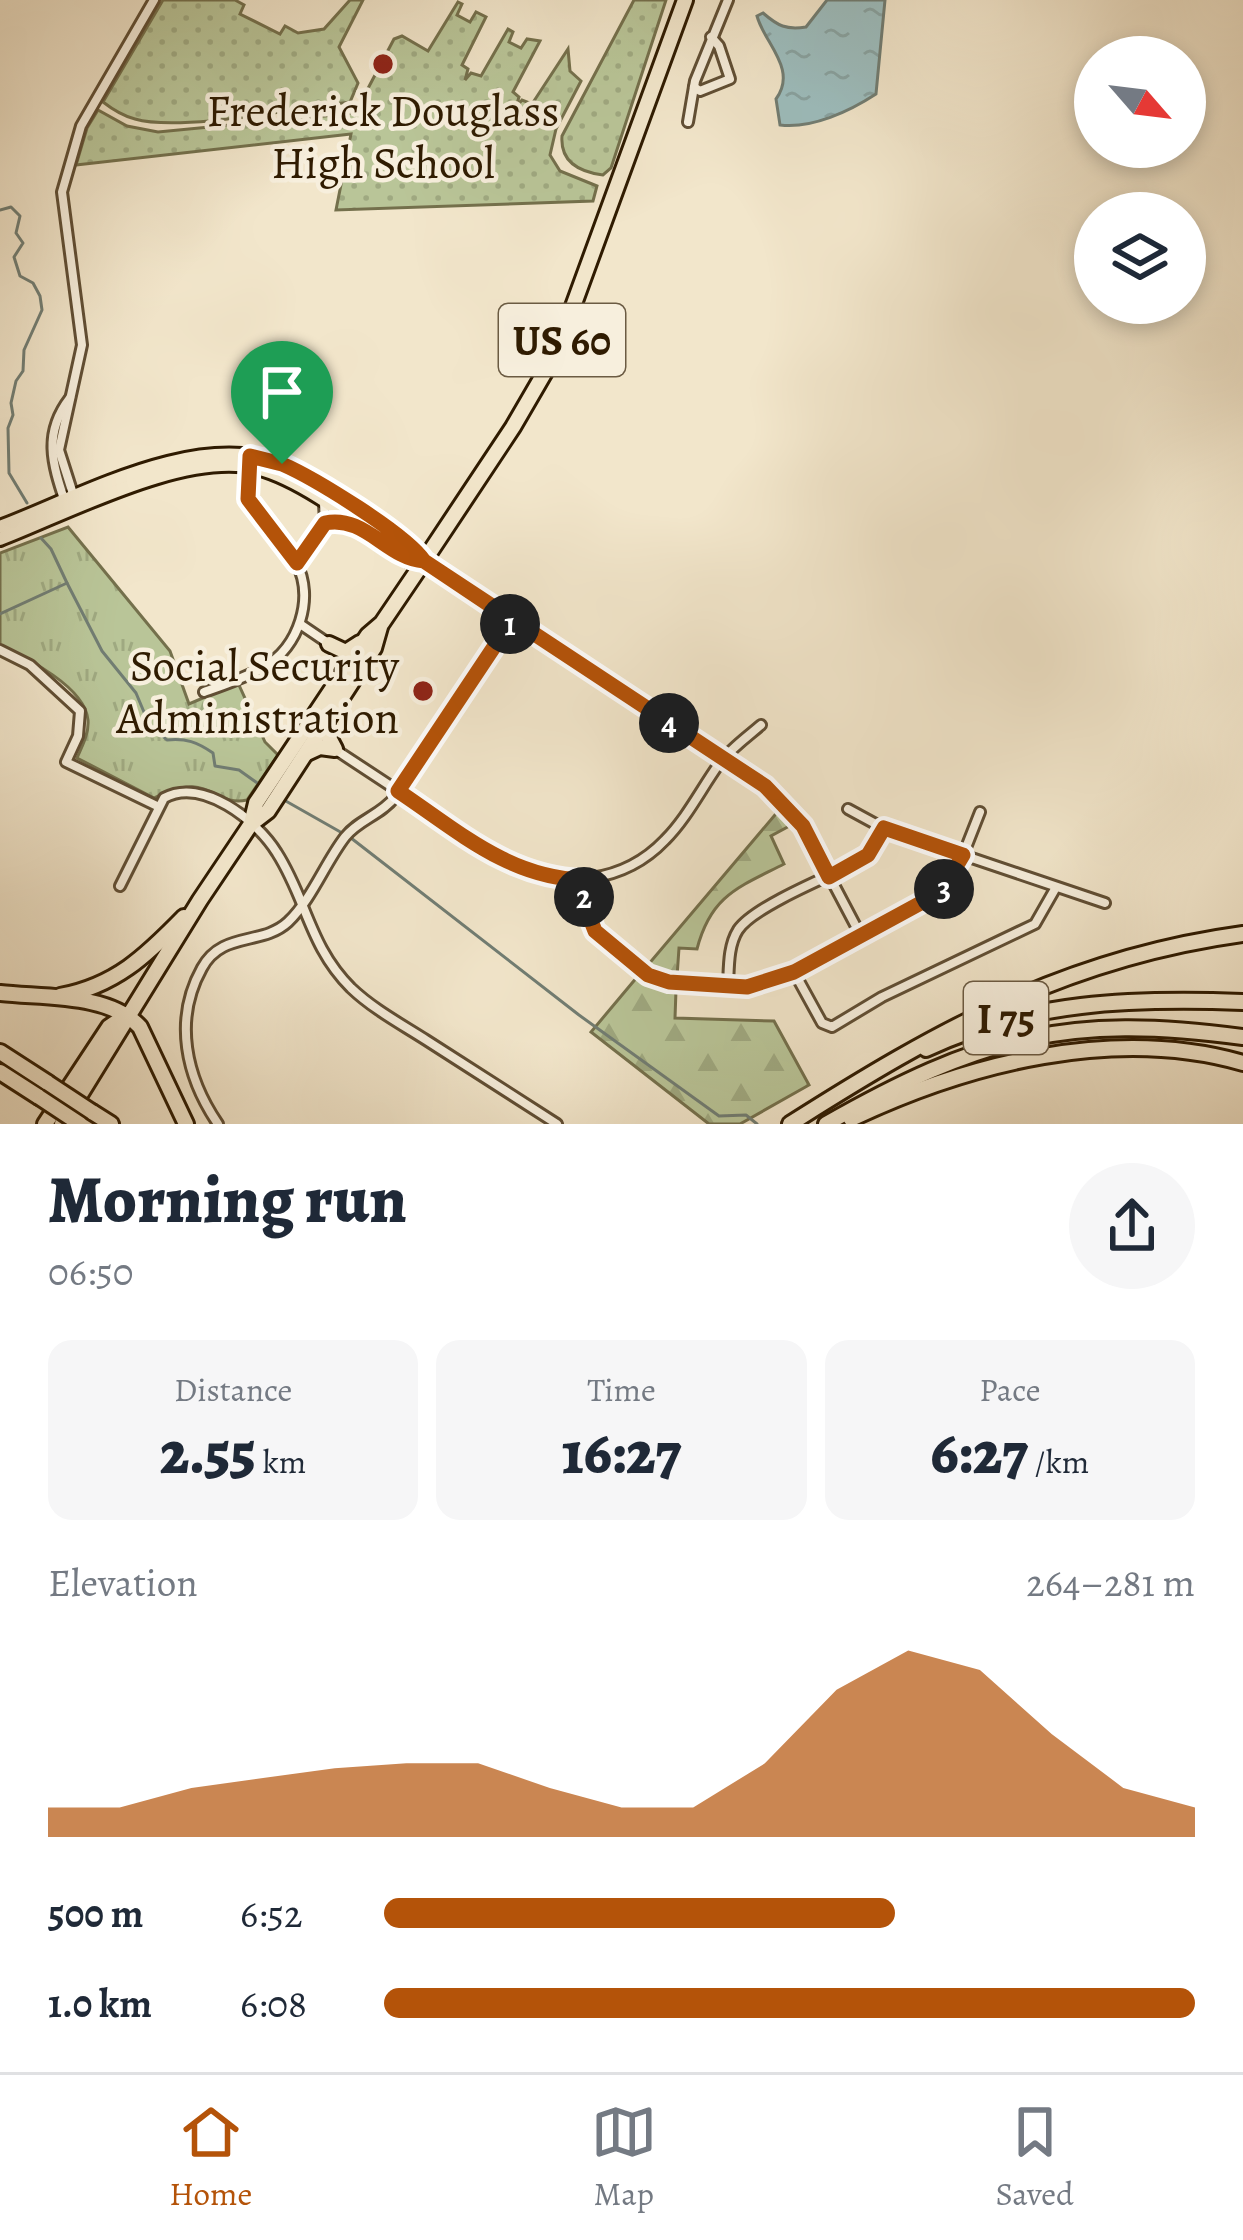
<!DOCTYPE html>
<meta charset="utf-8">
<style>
:root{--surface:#fff;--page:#f6f6f7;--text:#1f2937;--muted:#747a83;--line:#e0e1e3;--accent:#b45309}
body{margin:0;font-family:Alegreya,serif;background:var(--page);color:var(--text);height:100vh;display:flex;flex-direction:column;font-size:45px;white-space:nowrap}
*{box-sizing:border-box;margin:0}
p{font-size:39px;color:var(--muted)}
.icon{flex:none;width:66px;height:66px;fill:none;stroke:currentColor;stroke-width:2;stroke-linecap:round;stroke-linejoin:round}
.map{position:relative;height:1124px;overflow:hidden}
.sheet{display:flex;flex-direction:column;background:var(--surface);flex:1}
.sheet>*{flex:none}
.needle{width:78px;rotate:118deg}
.controls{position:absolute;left:1074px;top:36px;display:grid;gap:24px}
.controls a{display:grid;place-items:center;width:132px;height:132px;border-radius:50%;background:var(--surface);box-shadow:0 6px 18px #0003;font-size:60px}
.pin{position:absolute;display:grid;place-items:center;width:102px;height:102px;color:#fff;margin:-123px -51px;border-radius:50% 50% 50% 0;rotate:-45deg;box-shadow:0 0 12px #0007}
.pin .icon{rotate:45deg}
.km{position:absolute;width:60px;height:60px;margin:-30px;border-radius:50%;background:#222;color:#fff;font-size:33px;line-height:60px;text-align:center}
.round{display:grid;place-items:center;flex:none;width:126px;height:126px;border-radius:63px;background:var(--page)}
.overview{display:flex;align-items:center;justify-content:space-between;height:204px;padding:0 48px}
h1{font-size:66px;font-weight:800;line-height:90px}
.figures{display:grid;grid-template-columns:repeat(3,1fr);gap:18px;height:204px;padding:12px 48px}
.figures div{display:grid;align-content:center;border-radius:24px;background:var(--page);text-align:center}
.figures b{font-size:60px;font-weight:800}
.figures small{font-size:33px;font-weight:400}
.figures p{font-size:33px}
.chart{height:336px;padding:24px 48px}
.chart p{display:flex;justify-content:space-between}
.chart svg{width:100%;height:216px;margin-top:12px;fill:var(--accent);opacity:.7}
ul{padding:0 48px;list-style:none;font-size:39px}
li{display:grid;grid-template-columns:192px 144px 1fr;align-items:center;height:90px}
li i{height:30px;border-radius:15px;background:var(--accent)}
.tabs{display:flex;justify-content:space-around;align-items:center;height:168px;border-top:3px solid var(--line);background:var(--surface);font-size:33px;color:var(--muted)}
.tabs a{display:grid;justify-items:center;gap:6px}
.tabs .active{color:var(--accent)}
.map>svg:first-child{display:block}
</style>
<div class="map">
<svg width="1243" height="1124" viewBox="0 0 1243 1124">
<defs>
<pattern id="grass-dots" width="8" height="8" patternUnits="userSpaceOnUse" patternTransform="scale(3)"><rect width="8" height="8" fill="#b9c598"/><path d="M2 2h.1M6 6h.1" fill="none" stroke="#9fa981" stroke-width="1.8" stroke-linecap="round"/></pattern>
<pattern id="forest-firs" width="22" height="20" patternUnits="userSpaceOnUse" patternTransform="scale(3)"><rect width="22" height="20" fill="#b9c598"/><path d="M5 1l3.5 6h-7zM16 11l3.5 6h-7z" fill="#9fa981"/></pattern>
<pattern id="park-tufts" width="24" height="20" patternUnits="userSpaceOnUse" patternTransform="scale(3)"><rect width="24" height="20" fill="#b9c598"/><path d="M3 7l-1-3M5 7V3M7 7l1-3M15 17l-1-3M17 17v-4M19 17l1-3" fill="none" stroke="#9fa981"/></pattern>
<pattern id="water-ripples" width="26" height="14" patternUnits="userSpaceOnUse" patternTransform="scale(3)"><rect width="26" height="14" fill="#9dbebf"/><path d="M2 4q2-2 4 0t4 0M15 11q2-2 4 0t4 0" fill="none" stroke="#88a3a2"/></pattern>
</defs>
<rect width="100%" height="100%" fill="#f2e6cb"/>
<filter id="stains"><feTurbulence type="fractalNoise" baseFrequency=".00167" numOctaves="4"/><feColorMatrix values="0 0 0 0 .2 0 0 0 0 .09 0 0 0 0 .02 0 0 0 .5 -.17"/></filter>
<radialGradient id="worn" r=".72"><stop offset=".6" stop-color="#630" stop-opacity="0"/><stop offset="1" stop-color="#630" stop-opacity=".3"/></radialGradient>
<g fill="url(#grass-dots)" stroke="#74704c" stroke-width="3">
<path d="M163,0H235L244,5L240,14L280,34L285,26L298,33L324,29L350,0H363L339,47L358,83L350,102C299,108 180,132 135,119C123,116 112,109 103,102Z"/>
<path d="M634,0H666L611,168L603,175C580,172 560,162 562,136Z"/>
<path d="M458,2L462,4L457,15L470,22L476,12L486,17L462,65L468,69L465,80L471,73L481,76L508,29L513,32L509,42L521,48L527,39L540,41L513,92L519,97L516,107L522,100L532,104L568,49L570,71L581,81L556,129L550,155L560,171L597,186L593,201L336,210L351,134L76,165L87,128L98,110L127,126L158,132L355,113L394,39L402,36L428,51Z"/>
</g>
<g fill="url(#forest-firs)" stroke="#74704c" stroke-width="3">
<path d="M780,809L795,823L771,836L784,864C739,887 711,895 697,949L679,948L677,977L647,966Z"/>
<path d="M638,976L657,986L676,990L675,1018L774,1021L809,1085L740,1124H709L591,1032Z"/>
</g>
<path fill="url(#park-tufts)" stroke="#74704c" stroke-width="3" d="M68,527L170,651L189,704L238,683L265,742L278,755L247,800C213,808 211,768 154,798L77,758C82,746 89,734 88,720C85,687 27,658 0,646V553Z"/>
<path fill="url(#water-ripples)" stroke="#717d73" stroke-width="3" d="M827,0H885L876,94C850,111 812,129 780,125L776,99C798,69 764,43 757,16L763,13C778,26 786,30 806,27Z"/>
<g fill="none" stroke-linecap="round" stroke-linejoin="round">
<g stroke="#717d73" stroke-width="3">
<path d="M0,210L11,207L20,216L16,233L23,243L14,257L20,276L33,283L40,296L42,310L24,350L23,371L16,381L11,403L13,415L8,428L9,473L27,503"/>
<path d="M41,538L51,549L67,583"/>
<path d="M0,614L67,583L102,651L136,693L149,724L167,740C186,738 197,742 213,753L215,766L239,770L260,785"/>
<path d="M284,800L351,838L579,1015L719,1116L746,1115L757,1124"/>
</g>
<g stroke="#604e34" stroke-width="14">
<g id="minor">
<path d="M694,87L700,91L730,79L719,46L711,37"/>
<path d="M688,122L695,81L728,0"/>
<path d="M74,497L59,450L82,345L62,192L81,126L154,0"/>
<path d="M65,502C52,463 43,433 70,398"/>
<path d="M325,523L352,522"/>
<path d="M425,562L765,786L803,826L861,936"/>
<path d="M297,563L325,523L324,503"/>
<path d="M300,624L328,643"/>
<path d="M0,650L30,665L80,711L78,736L66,762L157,806"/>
<path d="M204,692C224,685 245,678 264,667C299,647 315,598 296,562C275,519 242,523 249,467"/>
<path d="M336,750L509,864C562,890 624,883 665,840C687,818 701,789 719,764C730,749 747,737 761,725"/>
<path d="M848,809L883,828L1105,903"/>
<path d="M584,880L586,908L595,930L648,975L669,982L738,986L765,984L794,972L941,892L956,873L980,812"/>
<path d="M120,886L164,798C202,777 257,820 277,853C307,900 309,946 351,988C373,1009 401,1024 426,1040C470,1068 514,1096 557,1124"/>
<path d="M794,972L822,1023L832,1027L882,997L1035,924L1055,889"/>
<path d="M728,986C729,967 728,946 738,930C754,906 834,874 863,860L875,847L883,828"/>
<path d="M218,1124C186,1077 173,1020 202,968C222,931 262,946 288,922C312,899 325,863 345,837C358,820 381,815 395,797C437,741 473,679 512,620"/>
</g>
</g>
<g stroke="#2f1b01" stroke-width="18">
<g id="major">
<path d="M0,527C82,496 196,430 283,464C329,483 374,520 416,549L424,561"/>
<path d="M0,539C68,513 185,450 257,468C307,481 365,530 408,560L424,561"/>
</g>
</g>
<g stroke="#2f1b01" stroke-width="20">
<g id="highway">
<path d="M329,644L346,652L360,643"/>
<path d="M307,753L320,747L335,749L326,732L327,719"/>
<path d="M251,824L256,803L368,635L382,623L424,561L513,427L556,353L685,0"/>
<path d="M0,993C43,998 109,993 140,1027L186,1124"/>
<path d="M60,996C115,986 146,956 184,917"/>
<path d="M926,1049C1028,1001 1132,998 1243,1002"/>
<path d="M0,1052L48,1083"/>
<path d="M0,1072L39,1097"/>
<path d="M92,1112L111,1124"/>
<path d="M851,1119C969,1063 1115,1026 1243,1063"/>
<path d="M45,1124L109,1027L128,1014"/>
<path d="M62,1124L200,900L251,824L268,811L374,648L380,627"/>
<path d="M790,1124C938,1030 1066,958 1243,934"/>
<path d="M826,1124C979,1037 1067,1013 1243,1037"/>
</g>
</g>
<use href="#minor" stroke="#f7efdd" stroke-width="8"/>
<use href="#major" stroke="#f2e6cb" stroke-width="12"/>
<use href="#highway" stroke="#f2e6cb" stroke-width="14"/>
<g stroke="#2f1b01" stroke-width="20" stroke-linecap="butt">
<g id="highway-bridge">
<path d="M48,1083L92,1112"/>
<path d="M39,1097L80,1124"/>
</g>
</g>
<use href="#highway-bridge" stroke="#f2e6cb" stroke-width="14"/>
</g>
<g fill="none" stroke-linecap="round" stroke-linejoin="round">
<g stroke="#fff" stroke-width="24">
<path id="route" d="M282,464L250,456L248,499L297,563L325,523C366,515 386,558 424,561L512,620L398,791C458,831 509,878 584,880L586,908L595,931L648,975L669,982L747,987L794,972L941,892L963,855L884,828L868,855L829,877L803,826L765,786L424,561C406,534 314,478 282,464"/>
</g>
<use href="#route" stroke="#b45309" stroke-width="15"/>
</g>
<g fill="#8f2418" stroke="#f7efdd" stroke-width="4.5">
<circle cx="383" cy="64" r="12"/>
<circle cx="423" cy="691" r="12"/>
</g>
<g text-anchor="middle" stroke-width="9" stroke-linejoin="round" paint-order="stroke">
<g fill="#f7efdd" stroke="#6b5b43" stroke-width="3">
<rect x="499" y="304" width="126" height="72" rx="9"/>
<rect x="964" y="982" width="84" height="72" rx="9"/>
</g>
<g font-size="42" font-weight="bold" fill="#2f1b01">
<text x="562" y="355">US 60</text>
<text x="1006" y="1033">I 75</text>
</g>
<g font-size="45" fill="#2f1b01" stroke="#f7efdd">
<text x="383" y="126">Frederick Douglass<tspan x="383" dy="52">High School</tspan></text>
<text x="399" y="681" text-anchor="end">Social Security<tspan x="399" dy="52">Administration</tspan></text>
</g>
</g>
<rect width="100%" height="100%" filter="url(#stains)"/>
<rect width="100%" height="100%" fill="url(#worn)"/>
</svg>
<div class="controls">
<a><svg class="needle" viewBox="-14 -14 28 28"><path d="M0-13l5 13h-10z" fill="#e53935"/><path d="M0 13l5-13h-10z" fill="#747a83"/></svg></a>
<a><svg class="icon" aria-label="layers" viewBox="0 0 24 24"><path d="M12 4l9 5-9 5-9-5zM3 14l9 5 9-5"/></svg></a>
</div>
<div class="pin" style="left:282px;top:464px;background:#1e9e55"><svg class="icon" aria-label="arrive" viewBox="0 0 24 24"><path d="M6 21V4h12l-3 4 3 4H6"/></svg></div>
<b class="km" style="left:510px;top:624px">1</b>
<b class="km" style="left:584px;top:897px">2</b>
<b class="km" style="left:944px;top:889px">3</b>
<b class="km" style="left:669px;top:723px">4</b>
</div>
<section class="sheet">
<div class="overview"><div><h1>Morning run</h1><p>06:50</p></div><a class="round"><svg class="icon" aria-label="share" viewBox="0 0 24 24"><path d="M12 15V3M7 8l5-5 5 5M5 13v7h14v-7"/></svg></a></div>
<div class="figures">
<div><p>Distance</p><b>2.55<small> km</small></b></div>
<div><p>Time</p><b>16:27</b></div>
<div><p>Pace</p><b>6:27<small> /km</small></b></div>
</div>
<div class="chart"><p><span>Elevation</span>264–281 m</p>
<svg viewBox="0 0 160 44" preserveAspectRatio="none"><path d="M0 44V38L10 38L20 34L30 32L40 30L50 29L60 29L70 34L80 38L90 38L100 29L110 14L120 6L130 10L140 23L150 34L160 38V44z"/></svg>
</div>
<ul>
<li><b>500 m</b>6:52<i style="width:63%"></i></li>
<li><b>1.0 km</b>6:08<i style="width:100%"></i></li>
</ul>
</section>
<nav class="tabs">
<a class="active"><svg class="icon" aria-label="home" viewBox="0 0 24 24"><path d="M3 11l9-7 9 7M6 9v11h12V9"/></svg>Home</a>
<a><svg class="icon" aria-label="map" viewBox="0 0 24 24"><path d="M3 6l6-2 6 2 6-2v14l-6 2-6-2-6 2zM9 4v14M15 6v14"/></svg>Map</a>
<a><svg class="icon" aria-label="saved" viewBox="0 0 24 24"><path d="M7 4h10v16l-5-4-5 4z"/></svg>Saved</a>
</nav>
